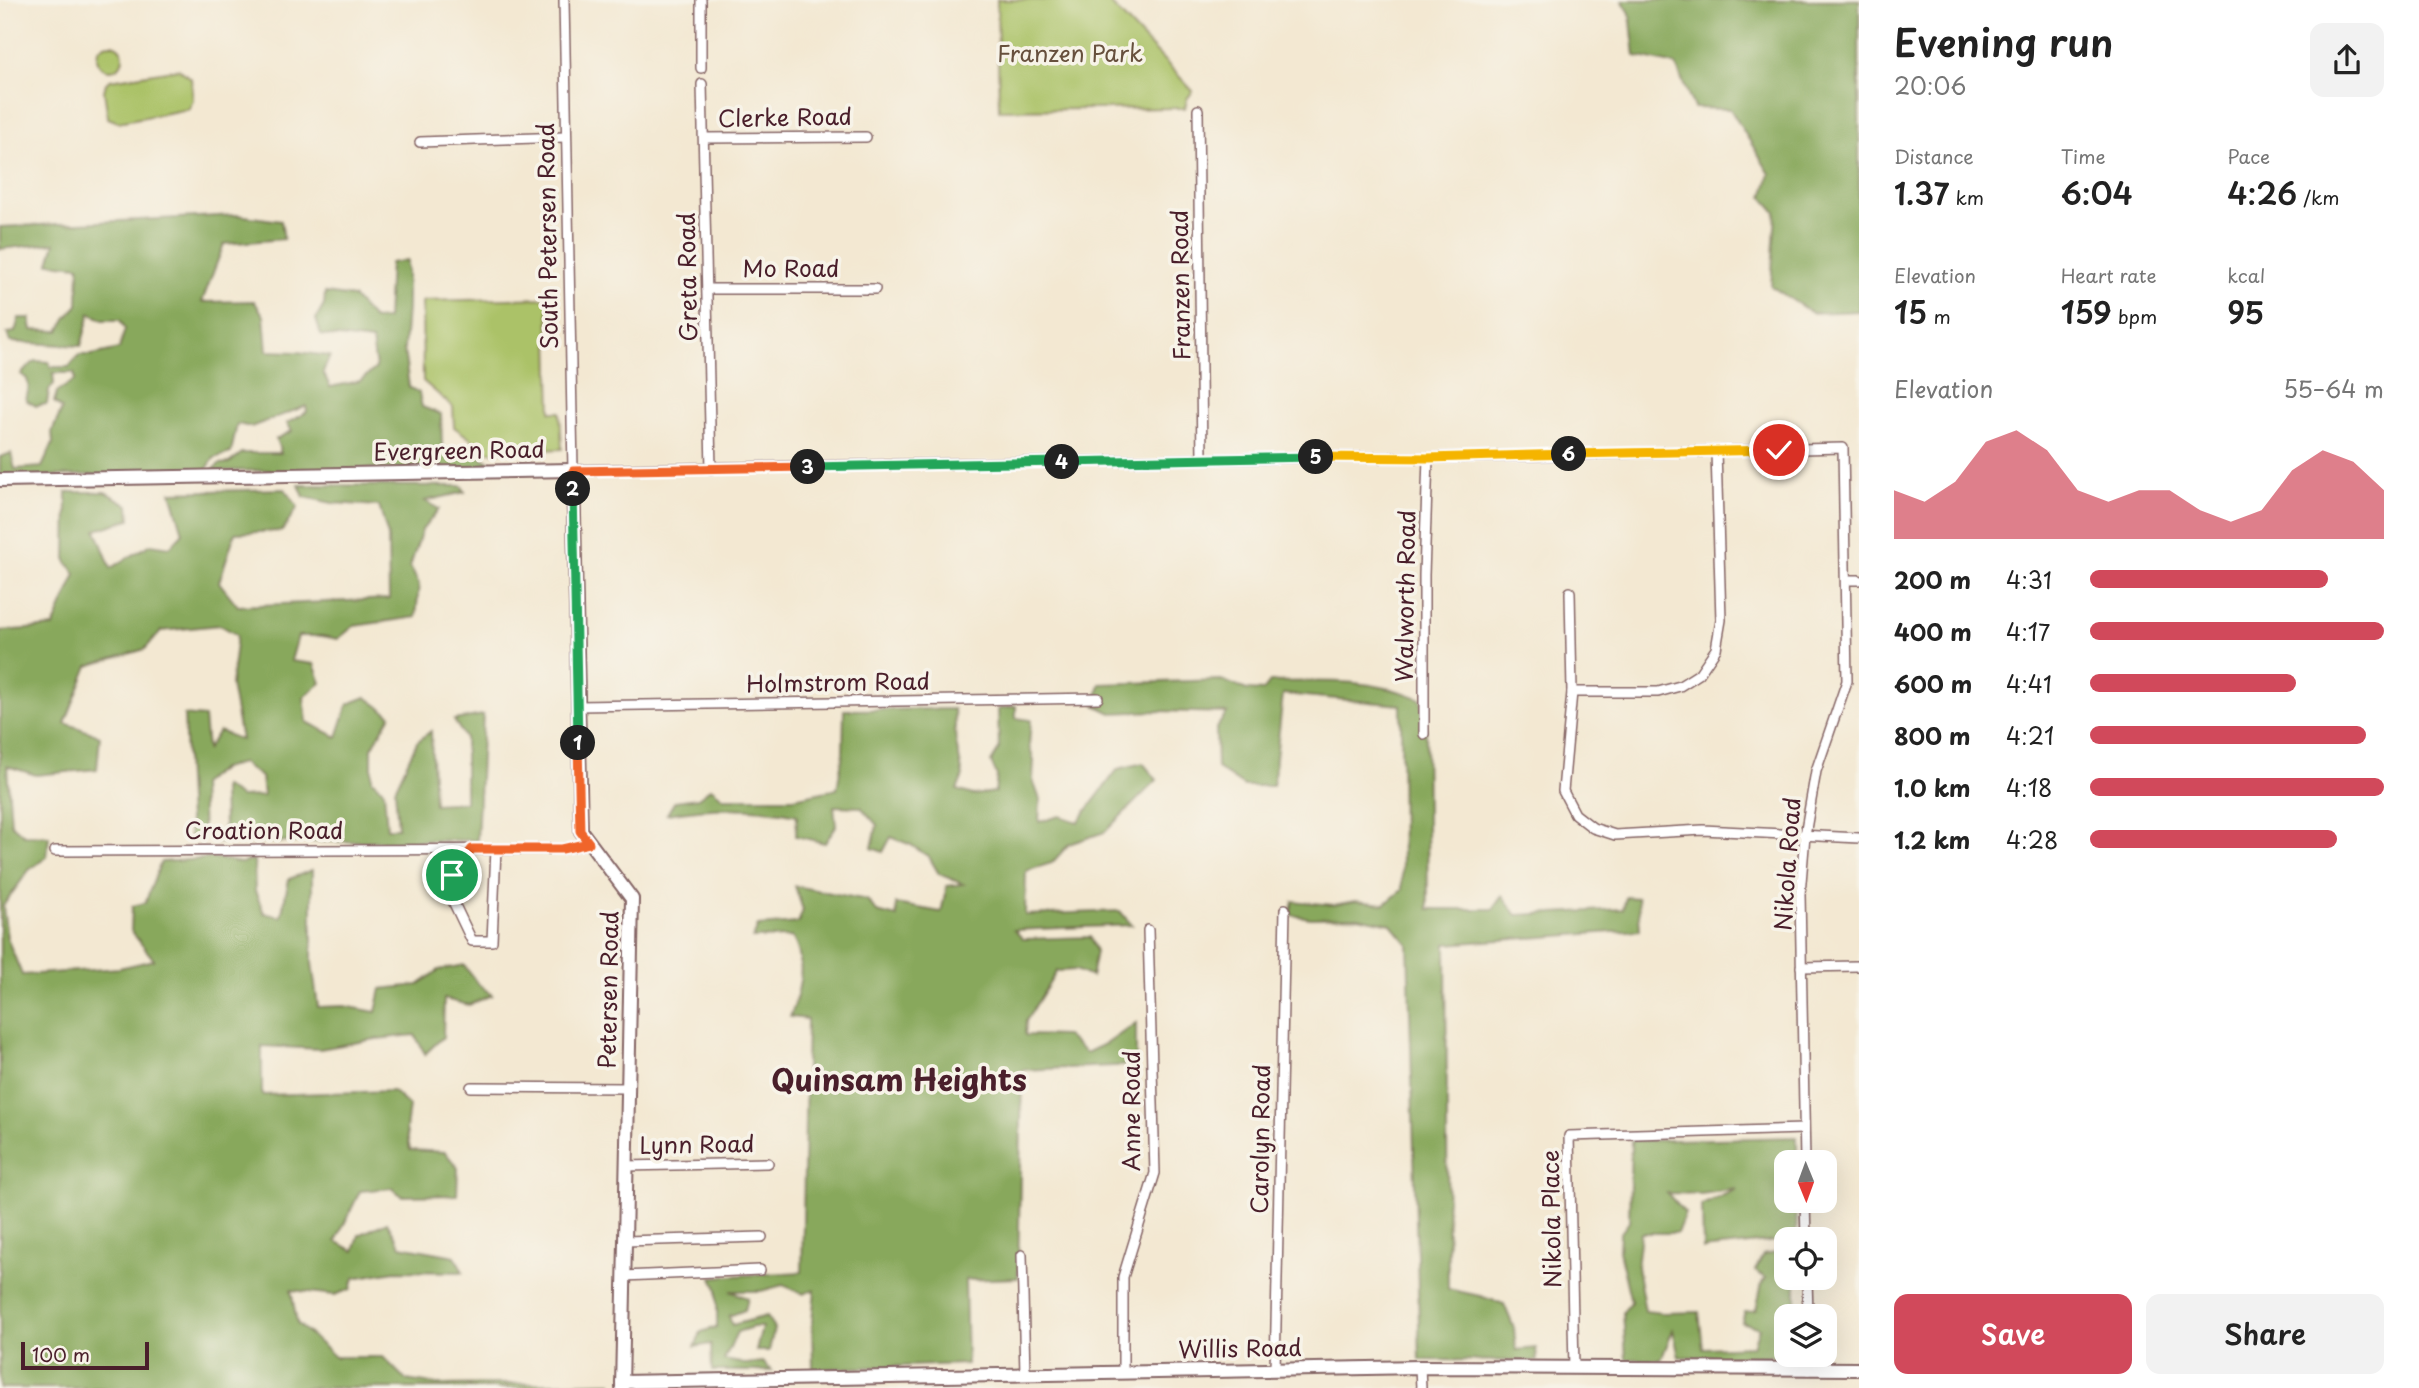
<!DOCTYPE html>
<meta charset="utf-8">
<style>
:root{--surface:#fff;--page:#f2f2f2;--text:#222;--muted:#767676;--accent:#d1495b}
body{margin:0;font-family:"Playpen Sans",sans-serif;background:var(--page);color:var(--text);height:100vh;display:flex;flex-direction:column;font-size:26px;white-space:nowrap}
*{box-sizing:border-box;margin:0}
p{font-size:23px;color:var(--muted)}
.icon{flex:none;width:38px;height:38px;fill:none;stroke:currentColor;stroke-width:2;stroke-linecap:round;stroke-linejoin:round}
.map{position:relative;flex:1;overflow:hidden}
.drawer{display:flex;flex-direction:column;background:var(--surface);width:560px}
.drawer>*{flex:none}
.needle{width:46px;rotate:179deg}
.controls{position:absolute;left:1774px;top:1150px;display:grid;gap:14px}
.controls a{display:grid;place-items:center;width:63px;height:63px;border-radius:14px;background:var(--surface);box-shadow:0 7px 28px #0002;font-size:35px}
.scale{position:absolute;left:21px;bottom:18px;width:128px;box-sizing:border-box;padding-left:7px;border:4px solid #4a1f2b;border-top:0;font-size:19px;line-height:24px;white-space:nowrap;color:#4a1f2b;-webkit-text-stroke:5px #f7f3e8;paint-order:stroke}
.pin{position:absolute;display:grid;place-items:center;width:60px;height:60px;color:#fff;margin:-30px;border:4px solid #fff;border-radius:50%;box-shadow:0 2px 7px #0007}
.km{position:absolute;width:35px;height:35px;margin:-18px;border-radius:50%;background:#222;color:#fff;font-size:19px;line-height:35px;text-align:center}
.round{display:grid;place-items:center;flex:none;width:74px;height:74px;border-radius:14px;background:var(--page)}
.headline{display:flex;align-items:center;justify-content:space-between;height:119px;padding:0 35px}
h1{font-size:38px;font-weight:600;line-height:52px}
.stats{display:grid;grid-template-columns:repeat(3,1fr);gap:10px;height:119px;padding:7px 35px}
.stats div{display:grid;align-content:center}
.stats b{font-size:30px;font-weight:600}
.stats small{font-size:19px;font-weight:400}
.stats p{font-size:19px}
.chart{height:196px;padding:14px 35px}
.chart p{display:flex;justify-content:space-between}
.chart svg{width:100%;height:126px;margin-top:7px;fill:var(--accent);opacity:.7}
.action{display:flex;gap:14px;margin-top:auto;padding:14px 35px}
.action a{flex:1;height:80px;border-radius:14px;background:var(--accent);color:#fff;font-size:28px;font-weight:600;line-height:80px;text-align:center}
.action a+a{background:var(--page);color:var(--text)}
ul{padding:0 35px;list-style:none;font-size:23px}
li{display:grid;grid-template-columns:112px 84px 1fr;align-items:center;height:52px}
li i{height:18px;border-radius:9px;background:var(--accent)}
main{display:flex;flex:1;min-height:0}
.map>svg:first-child{display:block}
</style>
<main>
<div class="map">
<svg width="1859" height="1388" viewBox="0 0 1859 1388">
<rect width="100%" height="100%" fill="#f7f3e8"/>
<filter id="ink" filterUnits="userSpaceOnUse"><feTurbulence type="fractalNoise" baseFrequency=".0143" numOctaves="2"/><feDisplacementMap in="SourceGraphic" scale="14" xChannelSelector="R" yChannelSelector="G"/><feConvolveMatrix kernelMatrix="1 2 1 2 8 2 1 2 1" color-interpolation-filters="sRGB"/></filter>
<filter id="wash" filterUnits="userSpaceOnUse"><feTurbulence type="fractalNoise" baseFrequency=".00686" numOctaves="4" result="noise"/><feDisplacementMap in="SourceGraphic" scale="28" xChannelSelector="R" yChannelSelector="G"/><feGaussianBlur stdDeviation="1.57" result="paint"/><feColorMatrix in="noise" values="0 0 0 0 0 0 0 0 0 0 0 0 0 0 0 0 0 1.4 0 .05"/><feComposite in="paint" operator="in"/></filter>
<g filter="url(#wash)">
<rect width="100%" height="100%" fill="#f3e8d2"/>
<g fill="#abc267" stroke="#7a7049" stroke-width="2">
<path d="M997,0H1107L1193,91L1187,99L1185,108L999,110Z"/>
<circle cx="110" cy="57" r="13"/>
<path d="M179,69L191,78L193,100L189,109L118,122L108,118L104,91L106,83L110,80Z"/>
<path d="M548,298L551,412H560L562,449L489,452L454,427L453,407L423,381L422,301Z"/>
</g>
<g fill="#88a85c" stroke="#696444" stroke-width="2">
<path d="M1622,0H1859V311L1812,313L1771,286L1776,212L1763,197L1770,174L1730,109L1694,108L1676,65L1635,56L1630,13Z"/>
<path d="M237,215L281,221L284,239L224,244L202,302L254,301L264,316L267,351L298,352L330,356L323,372L330,387L360,381L376,368L372,341L321,335L316,319L324,305L325,293L353,297L374,320L387,319L390,263L407,260V307L404,349L409,387L419,393L422,407L441,414L442,446L456,456L476,454L490,462L477,468L212,471L219,464L229,463L242,453H281L276,439L292,431L287,423L307,412L306,406L251,427L237,424L231,453L214,458L205,472L0,477V457L11,453L15,469L42,467L53,443L52,432L62,409L54,402L57,392L75,380L74,373H53L54,384L49,390L47,404L36,406L26,400L29,387L27,379L21,374L35,361L49,362L51,367H69L79,355H92L119,349L125,329L120,320H103L90,313L81,346L10,342L7,333L15,332L19,318H30L32,330L59,331L67,317L78,305L79,266L49,263L55,243L0,249V227Z"/>
<path d="M299,485L462,486L465,492L425,501L439,509L422,530L410,567L419,584L416,617L354,626L338,639L322,636H298L291,661L314,664L321,683L304,697L307,722L337,737L348,704L366,697L391,715L372,748V780L384,791L387,828H398L395,789L417,742L431,731L434,804L465,802V738L454,720L483,715L477,840L217,843L224,828L223,786L240,797L263,796L261,777L242,763L223,768L201,784L203,836L190,842L184,715L204,717L207,749L219,731L241,740L231,685L237,635L220,625L161,631L145,649L88,666L65,723L100,736L97,769L36,775L7,766L11,824L24,835L49,836L47,857L29,870L3,906L7,938L22,975L119,968L154,960L131,931L132,906L145,903L161,862L215,858L241,863L254,860L255,891L264,913L281,917L289,879L312,870V963L318,1007L344,1006L376,1012L381,989L418,985L439,970L464,965L477,983L492,995L469,1005L444,999L443,1037L425,1054L415,1035L376,1039L320,1049L262,1046V1095L393,1091L409,1106L406,1129L410,1150L445,1152L458,1168L457,1195L402,1196L392,1188L360,1191L336,1241L354,1251L359,1235L387,1222L401,1246L455,1256L463,1272L395,1271L354,1278L351,1289L335,1295L291,1290L297,1323L335,1357H383L406,1380L439,1385L612,1382L613,1388H0V631L53,627L76,574L66,561L67,492H105L129,505L130,519L96,530L111,568L151,544L170,547L183,533L171,492L285,489L298,507L282,531L235,533L219,582L238,606L389,599L388,536L379,506L332,503L304,497Z"/>
<path d="M1221,680L1247,690L1263,691L1270,682C1322,681 1372,678 1421,699L1426,730L1428,909H1493L1502,896L1517,915L1623,909L1626,897L1638,898L1640,930L1446,944L1448,1289L1480,1296L1504,1304L1514,1328L1516,1350L1536,1348L1537,1361L1420,1360L1408,944L1391,924L1358,917L1311,918L1290,915L1293,901L1334,905L1355,901L1385,904L1402,890L1401,705L1283,694L1273,786H1244L1217,768L1216,728L1227,713L1157,711L1111,713L1095,705L1100,684Z"/>
<path d="M1016,706V718L1031,720L1029,746L1034,761L1033,780L1040,800L1039,822L1060,816L1078,822L1118,769L1143,763L1157,780L1105,832L1069,844L1052,863L1026,871L1025,915L1120,911L1132,925L1014,930L1023,939L1090,937L1096,951L1091,977L1076,970L1057,971L1026,1021L1025,1035L1066,1036L1086,1053L1109,1042L1136,1023V1065L1022,1070L1018,1278L965,1280L967,1364L813,1369L812,1322L815,1289L804,1294L783,1285L761,1291H730L748,1298L745,1310L729,1316L732,1325L767,1316L774,1329L769,1351H756L762,1327H753L737,1332L724,1360L746,1364L763,1362L772,1371H712L711,1344L695,1347L701,1332L717,1327V1289L712,1277L802,1272L807,1019L790,1017C800,992 807,961 792,937L753,938L758,926L798,923L803,910L795,886L867,900L877,912L897,917L896,904L941,912L947,886L963,884L939,874L929,857L911,845L891,837L883,852L872,848L877,825L861,807L834,806L836,826L825,843L796,836L797,815C754,806 711,807 667,814L675,801L698,798L711,788L724,798H794L837,789L843,753L844,710L954,709L956,743L963,776L957,790L973,795L995,792L997,776L991,762L999,749L998,709Z"/>
<path d="M1797,1137V1162H1787V1200L1797,1201L1796,1239L1703,1249L1702,1205L1737,1189L1701,1194L1667,1193L1685,1213L1677,1233H1641L1637,1267L1645,1311L1663,1313L1699,1312L1703,1348L1753,1346L1759,1328L1742,1322L1745,1312L1756,1310L1762,1283L1766,1278L1755,1271L1763,1255L1787,1251V1278H1796V1316H1787V1354L1796,1356L1679,1357L1673,1330L1661,1360L1626,1359L1623,1312L1631,1302L1619,1251L1620,1234L1629,1222L1631,1141Z"/>
</g>
</g>
<g filter="url(#ink)">
<g fill="none" stroke-linecap="round" stroke-linejoin="round">
<g stroke="#856565" stroke-width="12">
<g id="minor">
<path d="M564,0L573,470L1336,457L1428,458L1843,448L1847,681L1816,771L1805,835L1800,894L1805,1162"/>
<path d="M701,0V68"/>
<path d="M702,84L711,469"/>
<path d="M1198,110L1202,459"/>
<path d="M704,138L866,137"/>
<path d="M420,142L565,137"/>
<path d="M707,289H875"/>
<path d="M1846,580H1859"/>
<path d="M1570,592L1572,692L1563,791L1575,814L1593,828L1615,835L1703,830L1859,838"/>
<path d="M1572,692H1658L1680,686L1699,674L1716,649L1721,620L1716,451"/>
<path d="M578,706L1098,698"/>
<path d="M1424,734V575L1428,458"/>
<path d="M472,849L452,875L451,897L472,941H492L496,849"/>
<path d="M55,851L562,849L589,843"/>
<path d="M1801,967L1859,966"/>
<path d="M471,1087L628,1088"/>
<path d="M626,1166L768,1163"/>
<path d="M1805,1200L1806,1239"/>
<path d="M625,1241L762,1237"/>
<path d="M1022,1255L1025,1373"/>
<path d="M624,1276L760,1270"/>
<path d="M1807,1278L1808,1316"/>
<path d="M1809,1354V1370"/>
<path d="M1420,1367L1421,1388"/>
<path d="M1574,1368L1569,1136L1804,1129"/>
<path d="M1275,1370L1285,909"/>
<path d="M1123,1372V1277L1155,1173L1148,930"/>
</g>
</g>
<g stroke="#856565" stroke-width="16">
<g id="tertiary">
<path d="M0,480L573,470L581,831L632,899L622,1388"/>
<path d="M622,1382L1420,1367L1859,1369"/>
</g>
</g>
<use href="#minor" stroke="#fff" stroke-width="9"/>
<use href="#tertiary" stroke="#fff" stroke-width="12"/>
</g>
</g>
<g fill="none" stroke-linecap="round" stroke-linejoin="round" filter="url(#ink)">
<g stroke="#fff" stroke-width="14">
<path id="split-1" d="M452,875L472,849H562L589,843L580,831L578,743"/>
</g>
<g stroke="#fff" stroke-width="14">
<path id="split-2" d="M573,489L578,743"/>
</g>
<g stroke="#fff" stroke-width="14">
<path id="split-3" d="M573,489V471L808,467"/>
</g>
<g stroke="#fff" stroke-width="14">
<path id="split-4" d="M808,467L1062,462"/>
</g>
<g stroke="#fff" stroke-width="14">
<path id="split-5" d="M1062,462L1316,457"/>
</g>
<g stroke="#fff" stroke-width="14">
<path id="split-6" d="M1316,457L1428,458L1569,454"/>
</g>
<g stroke="#fff" stroke-width="14">
<path id="split-7" d="M1569,454L1779,450"/>
</g>
<use href="#split-1" stroke="#f0652b" stroke-width="9"/>
<use href="#split-2" stroke="#22a559" stroke-width="9"/>
<use href="#split-3" stroke="#f0652b" stroke-width="9"/>
<use href="#split-4" stroke="#22a559" stroke-width="9"/>
<use href="#split-5" stroke="#22a559" stroke-width="9"/>
<use href="#split-6" stroke="#f5b400" stroke-width="9"/>
<use href="#split-7" stroke="#f5b400" stroke-width="9"/>
</g>
<g text-anchor="middle" stroke-width="7" stroke-linejoin="round" paint-order="stroke">
<g font-size="23" fill="#67503d" stroke="#f7f3e8">
<text x="1070" y="62">Franzen Park</text>
</g>
<g font-size="23" fill="#4a1f2b" stroke="#f7f3e8">
<text transform="translate(785 118) rotate(-1)" y="8">Clerke Road</text>
<text transform="translate(548 236) rotate(-91)" y="8">South Petersen Road</text>
<text x="791" y="277">Mo Road</text>
<text transform="translate(688 277) rotate(-91)" y="8">Greta Road</text>
<text transform="translate(1181 285) rotate(-91)" y="8">Franzen Road</text>
<text transform="translate(459 451) rotate(-1)" y="8">Evergreen Road</text>
<text transform="translate(1406 596) rotate(-89)" y="8">Walworth Road</text>
<text transform="translate(838 683) rotate(-1)" y="8">Holmstrom Road</text>
<text x="264" y="839">Croation Road</text>
<text transform="translate(1788 864) rotate(-86)" y="8">Nikola Road</text>
<text transform="translate(609 990) rotate(-89)" y="8">Petersen Road</text>
<text transform="translate(1132 1111) rotate(-90)" y="8">Anne Road</text>
<text transform="translate(1261 1139) rotate(-89)" y="8">Carolyn Road</text>
<text transform="translate(697 1145) rotate(-1)" y="8">Lynn Road</text>
<text transform="translate(1552 1219) rotate(-91)" y="8">Nikola Place</text>
<text transform="translate(1240 1349) rotate(-1)" y="8">Willis Road</text>
</g>
<g font-size="30" font-weight="bold" fill="#4a1f2b" stroke="#f7f3e8">
<text x="899" y="1091">Quinsam Heights</text>
</g>
</g>
</svg>
<div class="controls">
<a><svg class="needle" viewBox="-14 -14 28 28"><path d="M0-13l5 13h-10z" fill="#e53935"/><path d="M0 13l5-13h-10z" fill="#767676"/></svg></a>
<a><svg class="icon" aria-label="locate" viewBox="0 0 24 24"><circle cx="12" cy="12" r="6"/><path d="M12 2v4M12 18v4M2 12h4M18 12h4"/></svg></a>
<a><svg class="icon" aria-label="layers" viewBox="0 0 24 24"><path d="M12 4l9 5-9 5-9-5zM3 14l9 5 9-5"/></svg></a>
</div>
<div class="scale">100 m</div>
<div class="pin" style="left:452px;top:875px;background:#1e9e55"><svg class="icon" aria-label="arrive" viewBox="0 0 24 24"><path d="M6 21V4h12l-3 4 3 4H6"/></svg></div>
<div class="pin" style="left:1779px;top:450px;background:#d93025"><svg class="icon" aria-label="check" viewBox="0 0 24 24"><path d="M5 12l5 5 9-10"/></svg></div>
<b class="km" style="left:578px;top:743px">1</b>
<b class="km" style="left:573px;top:489px">2</b>
<b class="km" style="left:808px;top:467px">3</b>
<b class="km" style="left:1062px;top:462px">4</b>
<b class="km" style="left:1316px;top:457px">5</b>
<b class="km" style="left:1569px;top:454px">6</b>
</div>
<section class="drawer">
<div class="headline"><div><h1>Evening run</h1><p>20:06</p></div><a class="round"><svg class="icon" aria-label="share" viewBox="0 0 24 24"><path d="M12 15V3M7 8l5-5 5 5M5 13v7h14v-7"/></svg></a></div>
<div class="stats">
<div><p>Distance</p><b>1.37<small> km</small></b></div>
<div><p>Time</p><b>6:04</b></div>
<div><p>Pace</p><b>4:26<small> /km</small></b></div>
</div>
<div class="stats">
<div><p>Elevation</p><b>15<small> m</small></b></div>
<div><p>Heart rate</p><b>159<small> bpm</small></b></div>
<div><p>kcal</p><b>95</b></div>
</div>
<div class="chart"><p><span>Elevation</span>55–64 m</p>
<svg viewBox="0 0 160 44" preserveAspectRatio="none"><path d="M0 44V27L10 31L20 24L30 10L40 6L50 13L60 27L70 31L80 27L90 27L100 34L110 38L120 34L130 20L140 13L150 17L160 27V44z"/></svg>
</div>
<ul>
<li><b>200 m</b>4:31<i style="width:81%"></i></li>
<li><b>400 m</b>4:17<i style="width:100%"></i></li>
<li><b>600 m</b>4:41<i style="width:70%"></i></li>
<li><b>800 m</b>4:21<i style="width:94%"></i></li>
<li><b>1.0 km</b>4:18<i style="width:100%"></i></li>
<li><b>1.2 km</b>4:28<i style="width:84%"></i></li>
</ul>
<div class="action"><a>Save</a><a>Share</a></div>
</section>
</main>
